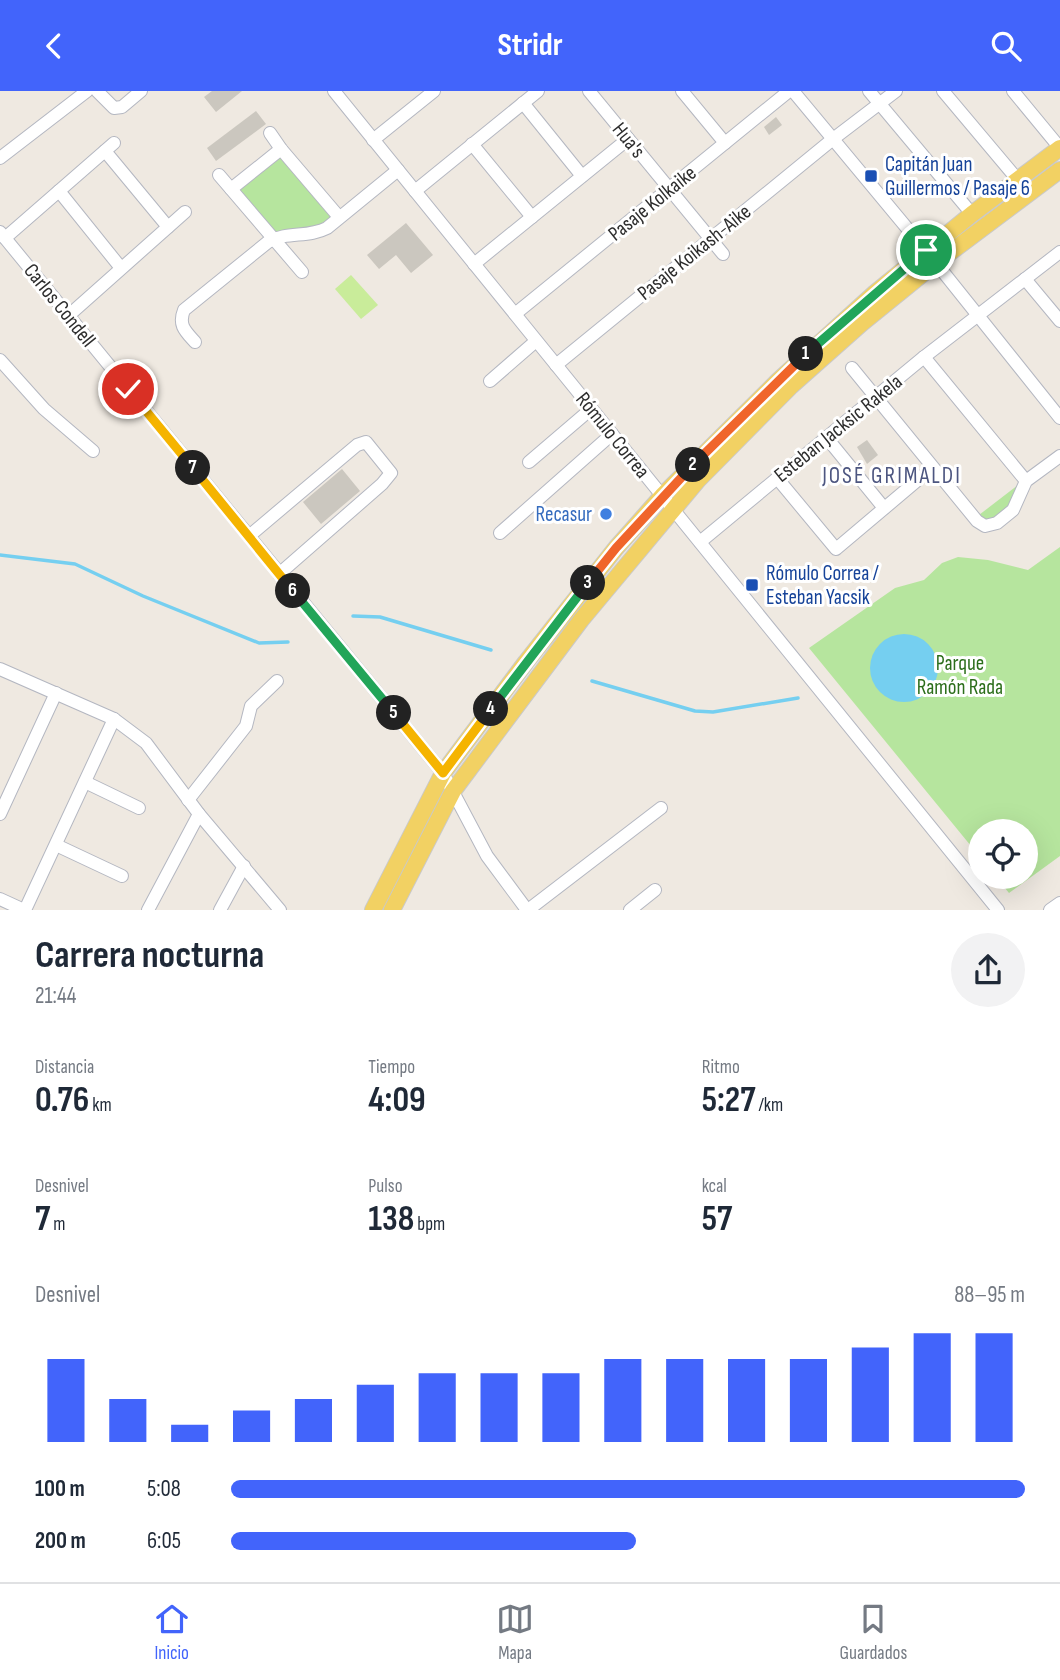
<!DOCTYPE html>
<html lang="es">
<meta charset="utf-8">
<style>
:root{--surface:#fff;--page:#f2f2f3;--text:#1f2937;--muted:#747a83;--line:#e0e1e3;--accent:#4264fb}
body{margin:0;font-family:"Sofia Sans Condensed",sans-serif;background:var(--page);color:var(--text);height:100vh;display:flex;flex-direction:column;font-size:26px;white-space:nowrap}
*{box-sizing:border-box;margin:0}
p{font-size:23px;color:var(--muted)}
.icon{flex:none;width:38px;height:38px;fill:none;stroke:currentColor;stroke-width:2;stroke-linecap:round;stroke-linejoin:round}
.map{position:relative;height:819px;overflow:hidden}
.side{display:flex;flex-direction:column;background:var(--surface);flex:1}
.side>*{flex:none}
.tools{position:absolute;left:968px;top:728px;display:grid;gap:14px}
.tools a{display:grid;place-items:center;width:70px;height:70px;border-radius:50%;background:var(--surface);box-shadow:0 7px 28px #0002;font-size:35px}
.pin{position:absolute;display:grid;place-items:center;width:60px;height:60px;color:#fff;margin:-30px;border:4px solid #fff;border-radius:50%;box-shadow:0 2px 7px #0007}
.km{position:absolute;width:35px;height:35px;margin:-18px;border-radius:50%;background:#222;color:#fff;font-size:19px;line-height:35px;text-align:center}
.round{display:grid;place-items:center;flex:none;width:74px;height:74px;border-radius:37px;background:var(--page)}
.head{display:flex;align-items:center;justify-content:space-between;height:119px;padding:0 35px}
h1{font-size:38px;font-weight:700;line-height:52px}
.stats{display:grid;grid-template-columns:repeat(3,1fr);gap:10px;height:119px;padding:7px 35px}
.stats div{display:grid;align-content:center}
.stats b{font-size:35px;font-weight:700}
.stats small{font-size:19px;font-weight:400}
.stats p{font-size:19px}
.chart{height:196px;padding:14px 35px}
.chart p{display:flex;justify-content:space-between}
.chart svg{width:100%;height:126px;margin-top:7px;stroke:var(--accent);stroke-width:6}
ul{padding:0 35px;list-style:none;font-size:23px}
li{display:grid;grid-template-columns:112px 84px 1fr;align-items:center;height:52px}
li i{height:18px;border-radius:9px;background:var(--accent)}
header{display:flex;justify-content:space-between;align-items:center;height:91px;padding:0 35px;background:var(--accent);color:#fff;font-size:32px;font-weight:700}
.tab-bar{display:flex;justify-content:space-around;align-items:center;height:98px;border-top:2px solid var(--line);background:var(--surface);font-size:19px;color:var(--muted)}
.tab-bar a{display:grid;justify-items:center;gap:4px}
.tab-bar .active{color:var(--accent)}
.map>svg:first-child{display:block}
</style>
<header><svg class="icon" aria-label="back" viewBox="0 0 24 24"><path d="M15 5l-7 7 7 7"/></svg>Stridr<svg class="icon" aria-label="search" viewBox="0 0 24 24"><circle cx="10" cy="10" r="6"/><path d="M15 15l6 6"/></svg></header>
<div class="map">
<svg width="1060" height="819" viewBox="0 0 1060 819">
<rect width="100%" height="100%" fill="#efe9e1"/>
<g fill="#b6e59e">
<path d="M278,66H282L332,126C306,144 301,136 273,141L240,101V97Z"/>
<path d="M1018,394L1010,414L989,430L979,424Z"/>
<path d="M1060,456V765L1009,802L996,786H1026V740H980V766L809,557L895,497L924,489L942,472L958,466L988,469L1028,479Z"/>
</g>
<path fill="#c9ec9a" d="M351,184L378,214L361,228L335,198Z"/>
<circle fill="#75cff0" cx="904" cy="577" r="34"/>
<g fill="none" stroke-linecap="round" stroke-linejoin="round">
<g stroke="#75cff0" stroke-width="3.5">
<path d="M0,464L75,473L143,505L259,552L288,551"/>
<path d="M353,525L380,526L491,559"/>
<path d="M592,590L695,620L713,621L798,607"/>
</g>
</g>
<g fill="#cbc7bf">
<path d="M212,0H242L216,21L204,6Z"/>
<path d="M256,20L266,33L216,70L207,57Z"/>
<path d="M776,26L782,34L769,44L764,36Z"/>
<path d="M406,132L433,164L411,182L396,164L379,178L367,164Z"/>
<path d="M867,349L878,364L867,373L857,356Z"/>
<path d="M342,378L360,400L321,433L303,411Z"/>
</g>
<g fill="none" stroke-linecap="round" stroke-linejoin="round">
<g stroke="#b4b7c1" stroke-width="14">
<g id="minor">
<path d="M97,0L114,17L122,16L141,0"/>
<path d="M334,0L998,819"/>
<path d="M589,0L723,163"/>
<path d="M682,0L725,52"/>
<path d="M793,0L936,172L1060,327"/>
<path d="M869,0L972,123"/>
<path d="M943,0L1017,88"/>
<path d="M1013,0L1060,57"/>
<path d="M523,12L582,85"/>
<path d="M270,42L281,58L339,126"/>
<path d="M373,49L434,0"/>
<path d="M472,53L532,126"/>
<path d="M105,60L168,136"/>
<path d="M0,67L87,0"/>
<path d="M219,84L302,181"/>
<path d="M231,98L281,58"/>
<path d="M59,100L121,177"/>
<path d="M415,100L538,0"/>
<path d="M0,141L443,682L487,765L527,819"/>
<path d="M5,147L114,52"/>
<path d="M474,173L628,48"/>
<path d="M1025,188L1060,230"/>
<path d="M515,223L789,0"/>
<path d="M68,225L185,121"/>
<path d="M195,251C185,240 178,234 184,219L268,151C287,140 308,147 327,137L398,79"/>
<path d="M924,266L1026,390"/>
<path d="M0,269L44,318L93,360"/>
<path d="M556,274L833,48L896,0"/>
<path d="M852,277L977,430L985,435L997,432L1013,419L1026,390L1060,365"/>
<path d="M490,290L536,250"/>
<path d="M826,346L884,417"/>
<path d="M529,371L591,318"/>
<path d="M777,387L836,458L932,377"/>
<path d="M500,442L612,343"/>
<path d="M249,445L357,354L366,351L391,382L382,393L279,483"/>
<path d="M700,451L924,266L1060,161"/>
<path d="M0,578L114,628L146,652L199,723L280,819"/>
<path d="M85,691L139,717"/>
<path d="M188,709L246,635L251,615L277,590"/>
<path d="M0,723L56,602"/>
<path d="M56,754L122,785"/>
<path d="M0,808L24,819"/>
<path d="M25,819L114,628"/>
<path d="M148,819L199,723"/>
<path d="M220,819L244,775"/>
<path d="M528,819L661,717"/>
<path d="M630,819L655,799"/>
<path d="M1050,819L1060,812"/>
</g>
</g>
<g stroke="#c9c9c9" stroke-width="18">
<g id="major">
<path d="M373,819L443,682L526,571L616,457L662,405L778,290L875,202L972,123L1060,57"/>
<path d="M392,819L453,700L581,529L698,389L791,295L862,232L936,172L1060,79"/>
</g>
</g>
<use href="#minor" stroke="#fff" stroke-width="12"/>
<use href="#major" stroke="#f2d163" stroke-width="16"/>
</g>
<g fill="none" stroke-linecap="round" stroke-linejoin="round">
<g stroke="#fff" stroke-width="14">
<path id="split-1" d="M806,263L926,159"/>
</g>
<g stroke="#fff" stroke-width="14">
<path id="split-2" d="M693,374L806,263"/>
</g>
<g stroke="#fff" stroke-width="14">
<path id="split-3" d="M588,492L616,457L693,374"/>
</g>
<g stroke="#fff" stroke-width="14">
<path id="split-4" d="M491,618L588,492"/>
</g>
<g stroke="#fff" stroke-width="14">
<path id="split-5" d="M394,622L443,682L491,618"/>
</g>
<g stroke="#fff" stroke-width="14">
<path id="split-6" d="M293,500L394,622"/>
</g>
<g stroke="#fff" stroke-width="14">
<path id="split-7" d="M193,377L293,500"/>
</g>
<g stroke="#fff" stroke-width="14">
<path id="split-8" d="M128,298L193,377"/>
</g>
<use href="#split-1" stroke="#22a559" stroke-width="9"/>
<use href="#split-2" stroke="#f0652b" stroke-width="9"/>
<use href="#split-3" stroke="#f0652b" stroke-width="9"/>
<use href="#split-4" stroke="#22a559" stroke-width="9"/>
<use href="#split-5" stroke="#f5b400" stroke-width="9"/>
<use href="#split-6" stroke="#22a559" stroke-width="9"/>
<use href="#split-7" stroke="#f5b400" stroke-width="9"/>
<use href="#split-8" stroke="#f5b400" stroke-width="9"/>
</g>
<g fill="#1a4fb4" stroke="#fff" stroke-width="2.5">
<rect x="864" y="78" width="14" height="14" rx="3.5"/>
<rect x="745" y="487" width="14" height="14" rx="3.5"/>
</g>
<circle fill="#3f7fe0" stroke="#fff" stroke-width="2.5" cx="606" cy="423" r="7"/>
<g text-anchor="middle" stroke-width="6" stroke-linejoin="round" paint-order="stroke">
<g font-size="21" fill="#2e2e2e" stroke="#fff">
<text transform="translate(629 49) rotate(51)" y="7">Hua's</text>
<text transform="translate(652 112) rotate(-39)" y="7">Pasaje Kolkaike</text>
<text transform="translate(694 161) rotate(-39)" y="7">Pasaje Koikash-Aike</text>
<text transform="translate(60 214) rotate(51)" y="7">Carlos Condell</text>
<text transform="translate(838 337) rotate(-39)" y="7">Esteban Jacksic Rakela</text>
<text transform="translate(613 344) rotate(51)" y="7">Rómulo Correa</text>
</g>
<g font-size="21" fill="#164399" stroke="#fff" text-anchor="start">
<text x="885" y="80">Capitán Juan<tspan x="885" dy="24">Guillermos / Pasaje 6</tspan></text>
<text x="766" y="489">Rómulo Correa /<tspan x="766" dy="24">Esteban Yacsik</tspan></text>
</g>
<g font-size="21" fill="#366cbe" stroke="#fff" text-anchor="end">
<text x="592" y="430">Recasur</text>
</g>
<g font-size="21" fill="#2c6e1b" stroke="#fff">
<text x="960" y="579">Parque<tspan x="960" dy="24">Ramón Rada</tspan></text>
</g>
<g font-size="23" letter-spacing="2" fill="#4d5680" stroke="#fff">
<text x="892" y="392">JOSÉ GRIMALDI</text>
</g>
</g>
</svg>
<div class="tools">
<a><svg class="icon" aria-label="locate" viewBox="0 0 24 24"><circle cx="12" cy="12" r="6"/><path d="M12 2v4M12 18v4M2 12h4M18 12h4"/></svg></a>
</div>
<div class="pin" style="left:926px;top:159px;background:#1e9e55"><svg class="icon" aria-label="arrive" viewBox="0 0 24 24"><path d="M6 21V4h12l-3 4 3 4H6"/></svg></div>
<div class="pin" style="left:128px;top:298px;background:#d93025"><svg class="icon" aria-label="check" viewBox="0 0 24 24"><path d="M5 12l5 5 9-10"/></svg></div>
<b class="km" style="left:806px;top:263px">1</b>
<b class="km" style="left:693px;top:374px">2</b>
<b class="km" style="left:588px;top:492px">3</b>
<b class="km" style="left:491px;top:618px">4</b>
<b class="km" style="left:394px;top:622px">5</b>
<b class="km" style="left:293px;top:500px">6</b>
<b class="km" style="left:193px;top:377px">7</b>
</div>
<section class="side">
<div class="head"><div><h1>Carrera nocturna</h1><p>21:44</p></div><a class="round"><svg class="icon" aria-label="share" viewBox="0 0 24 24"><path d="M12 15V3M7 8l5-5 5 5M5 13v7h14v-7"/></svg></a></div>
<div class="stats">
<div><p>Distancia</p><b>0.76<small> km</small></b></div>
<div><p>Tiempo</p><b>4:09</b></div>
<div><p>Ritmo</p><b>5:27<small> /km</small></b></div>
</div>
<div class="stats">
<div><p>Desnivel</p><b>7<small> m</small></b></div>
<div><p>Pulso</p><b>138<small> bpm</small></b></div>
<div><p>kcal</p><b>57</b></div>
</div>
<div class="chart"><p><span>Desnivel</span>88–95 m</p>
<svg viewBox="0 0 160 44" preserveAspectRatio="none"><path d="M5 44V15M15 44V29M25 44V38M35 44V33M45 44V29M55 44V24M65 44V20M75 44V20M85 44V20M95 44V15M105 44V15M115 44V15M125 44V15M135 44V11M145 44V6M155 44V6"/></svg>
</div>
<ul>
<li><b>100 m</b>5:08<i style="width:100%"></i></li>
<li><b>200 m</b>6:05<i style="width:51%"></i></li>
</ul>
</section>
<nav class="tab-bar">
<a class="active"><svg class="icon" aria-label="home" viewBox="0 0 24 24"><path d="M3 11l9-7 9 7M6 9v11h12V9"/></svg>Inicio</a>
<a><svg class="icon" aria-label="map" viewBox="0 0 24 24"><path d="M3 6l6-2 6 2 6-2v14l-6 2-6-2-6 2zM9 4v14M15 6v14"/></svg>Mapa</a>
<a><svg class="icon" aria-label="saved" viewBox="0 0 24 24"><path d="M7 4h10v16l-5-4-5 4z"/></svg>Guardados</a>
</nav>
